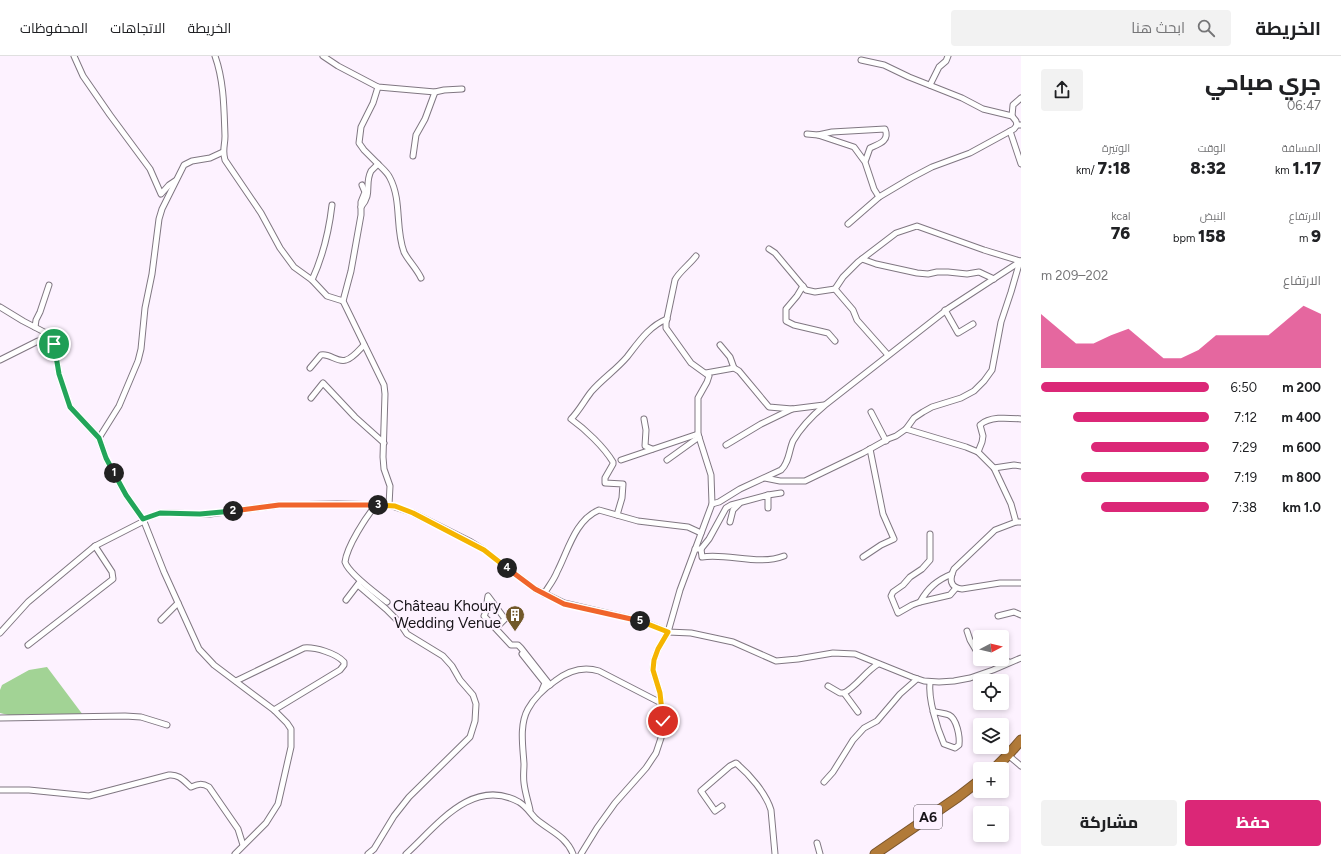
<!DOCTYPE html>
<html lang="ar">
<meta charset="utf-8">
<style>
:root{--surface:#fff;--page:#f2f2f2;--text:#202124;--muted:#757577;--line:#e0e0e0;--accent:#db2777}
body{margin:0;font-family:Figtree,Cairo,sans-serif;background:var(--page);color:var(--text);direction:rtl;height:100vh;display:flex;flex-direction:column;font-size:15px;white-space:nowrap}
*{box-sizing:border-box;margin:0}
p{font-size:13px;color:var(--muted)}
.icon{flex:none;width:22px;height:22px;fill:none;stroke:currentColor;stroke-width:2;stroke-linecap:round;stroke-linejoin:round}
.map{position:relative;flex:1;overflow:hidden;direction:ltr}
.side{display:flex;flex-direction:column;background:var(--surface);width:320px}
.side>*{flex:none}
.needle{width:26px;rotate:83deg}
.fabs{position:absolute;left:973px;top:574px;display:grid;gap:8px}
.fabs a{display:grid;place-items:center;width:36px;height:36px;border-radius:4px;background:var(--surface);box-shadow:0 2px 6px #0003;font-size:20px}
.pin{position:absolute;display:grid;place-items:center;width:34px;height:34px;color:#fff;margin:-17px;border:2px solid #fff;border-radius:50%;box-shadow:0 1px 4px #0007}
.km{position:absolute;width:20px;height:20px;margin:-10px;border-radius:50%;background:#222;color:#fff;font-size:11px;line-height:20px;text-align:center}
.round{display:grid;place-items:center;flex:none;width:42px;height:42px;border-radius:4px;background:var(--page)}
.head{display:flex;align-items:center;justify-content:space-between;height:68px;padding:0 20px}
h1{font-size:22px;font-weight:800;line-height:30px}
.stats{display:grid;grid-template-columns:repeat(3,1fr);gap:6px;height:68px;padding:4px 20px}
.stats div{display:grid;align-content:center}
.stats b{font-size:17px;font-weight:800}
.stats small{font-size:11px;font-weight:400}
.stats p{font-size:11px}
.chart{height:112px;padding:8px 20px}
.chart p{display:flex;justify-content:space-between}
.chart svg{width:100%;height:72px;margin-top:4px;fill:var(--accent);opacity:.7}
.primary-button{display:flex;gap:8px;margin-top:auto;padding:8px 20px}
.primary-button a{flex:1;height:46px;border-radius:4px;background:var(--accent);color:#fff;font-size:16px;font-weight:800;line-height:46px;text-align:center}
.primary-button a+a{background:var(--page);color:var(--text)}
ul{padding:0 20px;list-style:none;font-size:13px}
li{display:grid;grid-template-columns:64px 48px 1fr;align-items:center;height:30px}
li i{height:10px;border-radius:5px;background:var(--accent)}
header{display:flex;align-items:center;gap:24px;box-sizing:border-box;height:56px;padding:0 20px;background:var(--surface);border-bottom:1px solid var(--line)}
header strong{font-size:19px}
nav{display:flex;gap:22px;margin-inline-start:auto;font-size:14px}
.search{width:280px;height:36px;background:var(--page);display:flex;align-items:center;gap:10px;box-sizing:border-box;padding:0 14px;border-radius:4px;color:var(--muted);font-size:15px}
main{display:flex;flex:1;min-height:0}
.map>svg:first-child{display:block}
</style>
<header>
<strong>الخريطة</strong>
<div class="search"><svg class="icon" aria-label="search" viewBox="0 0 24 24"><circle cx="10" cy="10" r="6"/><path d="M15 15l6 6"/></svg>ابحث هنا</div>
<nav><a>الخريطة</a><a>الاتجاهات</a><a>المحفوظات</a></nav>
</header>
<main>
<section class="side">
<div class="head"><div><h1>جري صباحي</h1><p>06:47</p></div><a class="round"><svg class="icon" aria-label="share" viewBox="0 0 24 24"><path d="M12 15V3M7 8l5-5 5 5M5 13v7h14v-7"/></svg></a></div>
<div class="stats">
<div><p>المسافة</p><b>1.17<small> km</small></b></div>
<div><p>الوقت</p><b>8:32</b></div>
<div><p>الوتيرة</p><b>7:18<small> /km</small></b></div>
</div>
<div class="stats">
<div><p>الارتفاع</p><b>9<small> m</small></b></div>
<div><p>النبض</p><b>158<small> bpm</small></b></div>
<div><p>kcal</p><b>76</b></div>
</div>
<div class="chart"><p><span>الارتفاع</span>202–209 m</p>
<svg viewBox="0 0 160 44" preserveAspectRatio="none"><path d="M0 44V11L10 20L20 29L30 29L40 24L50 20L60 29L70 38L80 38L90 33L100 24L110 24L120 24L130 24L140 15L150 6L160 11V44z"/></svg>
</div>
<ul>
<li><b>200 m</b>6:50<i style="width:100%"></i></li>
<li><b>400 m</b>7:12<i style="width:81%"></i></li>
<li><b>600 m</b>7:29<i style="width:70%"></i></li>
<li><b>800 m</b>7:19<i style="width:76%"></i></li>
<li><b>1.0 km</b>7:38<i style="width:64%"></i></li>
</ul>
<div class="primary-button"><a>حفظ</a><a>مشاركة</a></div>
</section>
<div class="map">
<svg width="1021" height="798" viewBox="0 0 1021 798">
<rect width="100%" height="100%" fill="#fdf2ff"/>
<path fill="#a2d395" d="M47,611L83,659L25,658L20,662L0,657V634L2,629L29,614Z"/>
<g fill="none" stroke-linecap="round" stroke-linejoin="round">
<g stroke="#807782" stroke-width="7">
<g id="street">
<path d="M74,0L83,20L110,59L150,113L161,138L169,129L175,125"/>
<path d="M215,0C224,25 224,53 225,80C225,90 222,94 225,104L261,157L280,192L294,211L312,224L327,240L343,245"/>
<path d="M323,0L338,10L378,31L435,36L444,34L462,33"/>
<path d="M861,4L884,9L909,21L962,42L983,53L1012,60L1016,65L1017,69"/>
<path d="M930,29L939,11L946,5L948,0"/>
<path d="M378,31L373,47L361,71L359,87L364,94L378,108"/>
<path d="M1012,60L1013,49L1021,42"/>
<path d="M1010,75L1021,108"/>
<path d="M807,78L818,79"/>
<path d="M413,100L416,79L425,63L435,36"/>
<path d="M865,106L854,91L818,79L832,76L885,73C890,85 879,88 870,92L865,106L874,133L879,141"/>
<path d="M362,129L365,136L361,146V159L351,215L343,245L384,329L385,338L383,401L384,413L390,430L389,449"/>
<path d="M361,151C373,137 364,129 371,115C373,113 376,110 378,108C382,112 388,117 390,122C402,145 395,172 404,196C407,203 417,213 421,222"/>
<path d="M848,168L879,141L911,122L932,111L970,97L1014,73L1017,69H1021"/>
<path d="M769,193L775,197L806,234L815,236L835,233"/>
<path d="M696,200C691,207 678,217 675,224L666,267V272L691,307L709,320L707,326L698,342V378L711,419L712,448"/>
<path d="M862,203L876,208L917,217L928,218L937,216H948L967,218L979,216L994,223"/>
<path d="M312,224C323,200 329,175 332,149"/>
<path d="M803,230L797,240L786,253V265L794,269L828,277L835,285"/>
<path d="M0,251L23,265L48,278L51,281L55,292L59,318L70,351L99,382L106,402L112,414L126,439L143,463L164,516L199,593L214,609L274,654L287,667L291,673V691L278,748L266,767L235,798"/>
<path d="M945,254L958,277L973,268"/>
<path d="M35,271L36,264L40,256L49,229"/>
<path d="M720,289L730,301L734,312"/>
<path d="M0,304L38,285L51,281"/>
<path d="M310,312L321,299C330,297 337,307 346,304C353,302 359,294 364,289"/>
<path d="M706,317L734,312L739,315L769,351L792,353L824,349"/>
<path d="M311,342L323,327L355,361L384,387"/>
<path d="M871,356L886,385"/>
<path d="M644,363L646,374L645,390L652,393"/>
<path d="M906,373L966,391L978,396L994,412L1011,448L1016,466H1021"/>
<path d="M99,382L119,350L138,305L141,293L145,252L152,218L159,163L162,153L184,109L192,105L210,102L223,96"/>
<path d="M726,389L761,368L792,353"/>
<path d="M978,396L982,386L983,380L980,369C990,360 1008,362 1021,363"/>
<path d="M621,404L698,378"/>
<path d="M667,404L699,381"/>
<path d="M994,412L1014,409L1021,410"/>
<path d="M765,422L780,425H805L863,397L888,383L896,380L906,373L914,362L923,356L932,351L961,342L974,335L984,325L992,314L1001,266L1011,236L1020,205L984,194L917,170L896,177L858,206L843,221L835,233L853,254L857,264L888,299"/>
<path d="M768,439L781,437"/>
<path d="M376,449C366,461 347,490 345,506C349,518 376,537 387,546"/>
<path d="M617,459L622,442L623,428L605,427V422L613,408V406C604,391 585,373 571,363C579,355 584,345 591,336C602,323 616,314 627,301C638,287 649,270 667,263"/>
<path d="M143,463L160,457L210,458L279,449L337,448L389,449L413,457L471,486L484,494L535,533L564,547L644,566L668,576L691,577L733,586L776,605L798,603L833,597L855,598L912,621L924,625L939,626L954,625L970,622L993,614L1021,602"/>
<path d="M730,466L733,454L739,448"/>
<path d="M1016,466L995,474L954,513C949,523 950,532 962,533L1000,527H1021"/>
<path d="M695,493H701L709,483L726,452L731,449L768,439V452"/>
<path d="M701,493L702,501C729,497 758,510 784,500"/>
<path d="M863,501L881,489L894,483L883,458L870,393"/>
<path d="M952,518C937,524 928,532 920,546L950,539L956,532"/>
<path d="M358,529L386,553L399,566L407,578L443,600L452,610L460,624L473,639L476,648L475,665L470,681L409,741L394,760L374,793L368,798"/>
<path d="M544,538C548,531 554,524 557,516C568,495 575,464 599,454L638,465L688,471L701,477"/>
<path d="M346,544L359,527"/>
<path d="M920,546L912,549L898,557L891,540L893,536L903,529L910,521L922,513L930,504V478"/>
<path d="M998,560L1014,556L1021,559"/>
<path d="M161,564L178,547"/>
<path d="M496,572L505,563L488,540C486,548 488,553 484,560L511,589H518L521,592L550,629"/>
<path d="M967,575L970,584L977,596L980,597"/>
<path d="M0,577L28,546L95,490L144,465"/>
<path d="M28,589L113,523L112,516L95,490"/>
<path d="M522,598L545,627L542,634"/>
<path d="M1002,603L1009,606"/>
<path d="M236,625L304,592C315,591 336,597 344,606V609L340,614L274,654"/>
<path d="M930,626C928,643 937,672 944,688L955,692L959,689C960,681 957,663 949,659C944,657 938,657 933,655"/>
<path d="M828,630L840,637H844C857,630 865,616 878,608"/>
<path d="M844,637L858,656"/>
<path d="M0,662L125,660L141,661L167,669"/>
<path d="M1008,699L1021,710"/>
<path d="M824,726L833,716L853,684L864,672L877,665L900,638L917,623"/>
<path d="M0,734H29L89,740L169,719C179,718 184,725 191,731C198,728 202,727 209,731L238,773L243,789"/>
<path d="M722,750L715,755L701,735L730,710L736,707C749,718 766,737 771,754L775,798"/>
<path d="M530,754C528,745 525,736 524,727C523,720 524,714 524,708C523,691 519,669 528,653C534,642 545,632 555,625C568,615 583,610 599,615L661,647"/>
<path d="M817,787L820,798"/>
<path d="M406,798C436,771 472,720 519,746C527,751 530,757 536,763C550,775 566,780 573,798"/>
<path d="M581,798L597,772L615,747L646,712L656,697L661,682L663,665L660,637L653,614L654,604L658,593L668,576L680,534L712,448L719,446L740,433L781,414C789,407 789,394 793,385C801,371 813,359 825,349L949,252L1021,205"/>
</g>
</g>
<g stroke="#7b562d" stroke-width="11">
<g id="highway">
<path d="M994,713L1008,699L1021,684"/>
<path d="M875,798L958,741L980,724"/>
</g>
</g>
<use href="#street" stroke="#fff" stroke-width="5"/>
<use href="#highway" stroke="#b17a38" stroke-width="9"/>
</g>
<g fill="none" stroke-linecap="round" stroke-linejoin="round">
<g stroke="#fff" stroke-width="8">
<path id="split-1" d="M54,288L59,318L70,351L99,382L106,402L114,417"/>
</g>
<g stroke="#fff" stroke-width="8">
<path id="split-2" d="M114,417L126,439L143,463L160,457L200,458L233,455"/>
</g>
<g stroke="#fff" stroke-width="8">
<path id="split-3" d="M233,455L279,449H378"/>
</g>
<g stroke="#fff" stroke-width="8">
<path id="split-4" d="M378,449L395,450L413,457L484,494L507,512"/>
</g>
<g stroke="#fff" stroke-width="8">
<path id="split-5" d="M507,512L535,533L564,548L640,565"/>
</g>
<g stroke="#fff" stroke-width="8">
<path id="split-6" d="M640,565L668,576L658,593L654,604L653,614L660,637L663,665"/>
</g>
<use href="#split-1" stroke="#22a559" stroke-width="5"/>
<use href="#split-2" stroke="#22a559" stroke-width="5"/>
<use href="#split-3" stroke="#f0652b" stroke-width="5"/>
<use href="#split-4" stroke="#f5b400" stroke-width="5"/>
<use href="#split-5" stroke="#f0652b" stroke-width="5"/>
<use href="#split-6" stroke="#f5b400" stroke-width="5"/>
</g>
<defs>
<g id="building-pin" transform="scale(1)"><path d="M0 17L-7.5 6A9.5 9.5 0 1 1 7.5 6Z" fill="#72592a" stroke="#fdf2ff"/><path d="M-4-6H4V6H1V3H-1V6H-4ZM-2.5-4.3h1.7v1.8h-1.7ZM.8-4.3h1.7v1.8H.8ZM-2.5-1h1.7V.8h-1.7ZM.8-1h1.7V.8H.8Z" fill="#fff"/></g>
</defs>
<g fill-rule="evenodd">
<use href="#building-pin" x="515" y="559"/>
</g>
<g text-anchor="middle" stroke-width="4" stroke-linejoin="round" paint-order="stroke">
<rect fill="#fdf2ff" stroke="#5c565d" stroke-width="1" x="914" y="749" width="28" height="24" rx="3"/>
<g font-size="14" font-weight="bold" fill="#171318">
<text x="928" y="766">A6</text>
</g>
<g font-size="15" fill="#171318" stroke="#fdf2ff" text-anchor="end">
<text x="501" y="555">Château Khoury<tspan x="501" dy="17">Wedding Venue</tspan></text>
</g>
</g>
</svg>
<div class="fabs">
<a><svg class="needle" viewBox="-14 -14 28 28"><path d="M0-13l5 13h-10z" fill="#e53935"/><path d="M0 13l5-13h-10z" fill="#757577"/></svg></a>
<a><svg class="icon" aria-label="locate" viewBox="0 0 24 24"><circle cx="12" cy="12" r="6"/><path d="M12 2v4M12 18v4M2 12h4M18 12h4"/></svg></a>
<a><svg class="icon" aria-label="layers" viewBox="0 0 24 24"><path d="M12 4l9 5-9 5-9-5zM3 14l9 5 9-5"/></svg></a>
<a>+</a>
<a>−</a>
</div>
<div class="pin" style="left:54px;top:288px;background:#1e9e55"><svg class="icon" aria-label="arrive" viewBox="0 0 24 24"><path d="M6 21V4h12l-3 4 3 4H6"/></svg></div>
<div class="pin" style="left:663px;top:665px;background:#d93025"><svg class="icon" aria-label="check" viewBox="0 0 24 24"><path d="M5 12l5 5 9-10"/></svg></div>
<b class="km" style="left:114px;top:417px">1</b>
<b class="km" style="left:233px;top:455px">2</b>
<b class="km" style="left:378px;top:449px">3</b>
<b class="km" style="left:507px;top:512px">4</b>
<b class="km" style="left:640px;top:565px">5</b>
</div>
</main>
